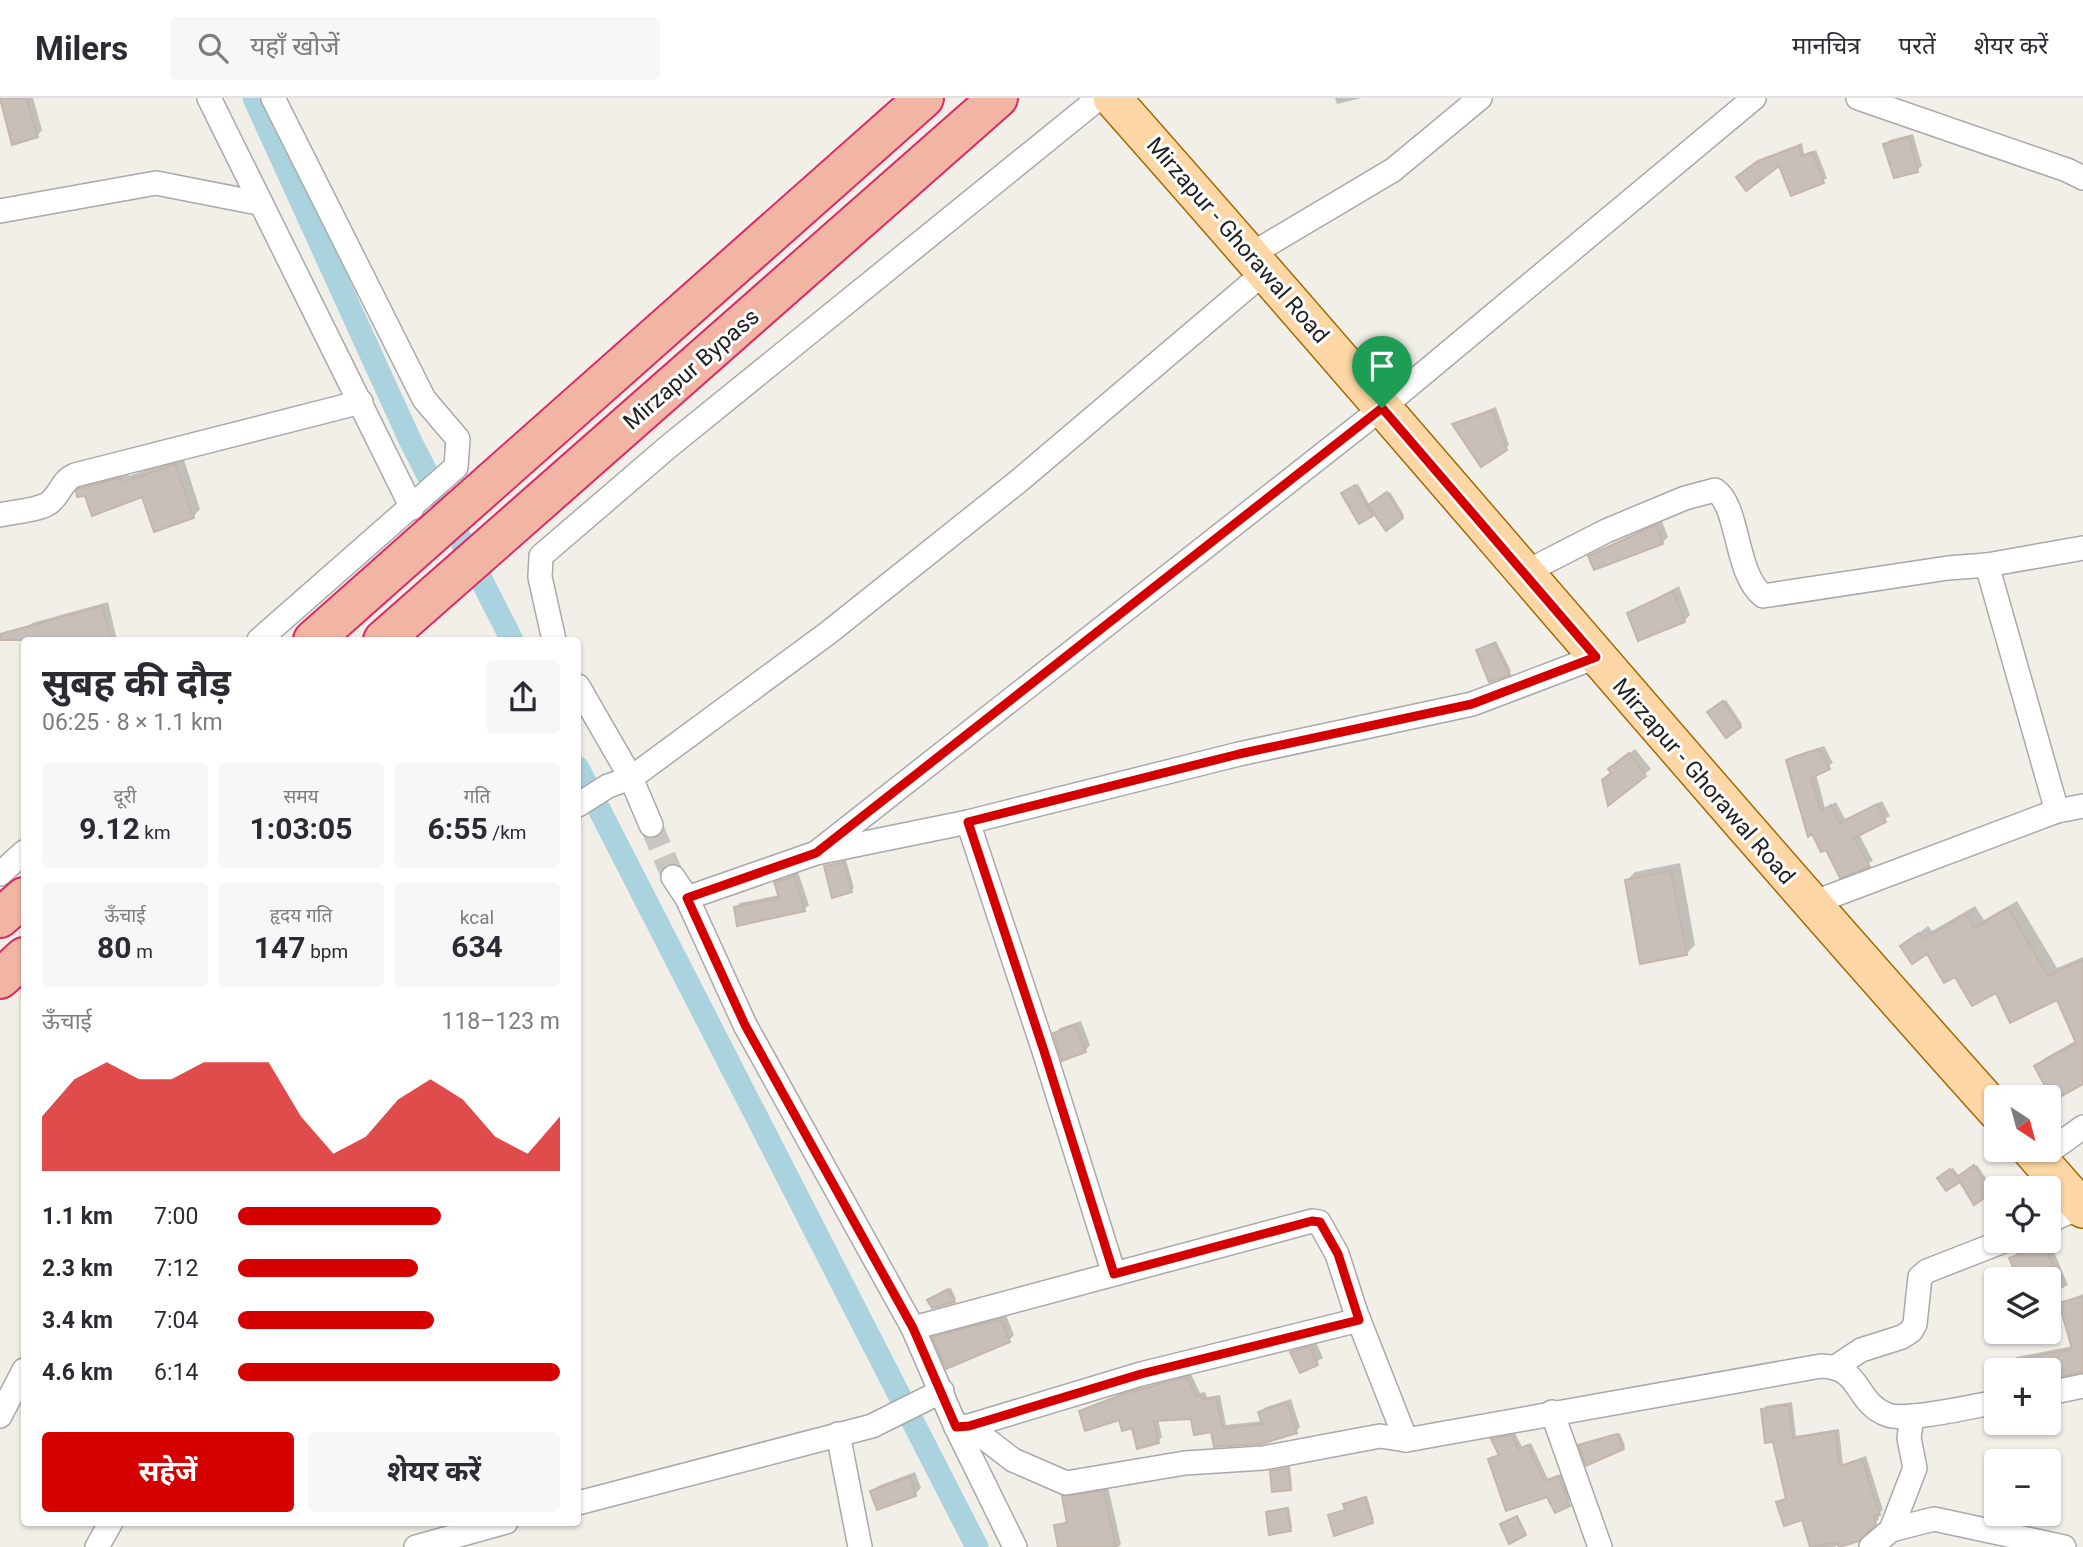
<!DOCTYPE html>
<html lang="hi">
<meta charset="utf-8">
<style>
:root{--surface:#fff;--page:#f7f7f7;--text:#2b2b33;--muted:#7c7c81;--line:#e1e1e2;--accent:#d40000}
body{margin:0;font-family:Roboto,"Noto Sans Devanagari",sans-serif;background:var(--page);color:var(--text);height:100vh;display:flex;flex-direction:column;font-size:26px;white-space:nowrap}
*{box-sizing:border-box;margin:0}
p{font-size:23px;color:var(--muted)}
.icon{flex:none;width:38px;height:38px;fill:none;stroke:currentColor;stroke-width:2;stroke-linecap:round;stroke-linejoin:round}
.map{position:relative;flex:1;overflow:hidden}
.details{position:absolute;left:21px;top:539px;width:560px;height:889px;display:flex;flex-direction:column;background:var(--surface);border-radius:7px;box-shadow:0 2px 5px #0004}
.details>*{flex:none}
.needle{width:46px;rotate:144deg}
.buttons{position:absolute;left:1984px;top:987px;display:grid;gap:14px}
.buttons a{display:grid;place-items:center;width:77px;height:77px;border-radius:7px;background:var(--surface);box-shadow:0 2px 5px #0004;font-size:35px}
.pin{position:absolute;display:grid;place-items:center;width:60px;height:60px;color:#fff;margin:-72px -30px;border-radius:50% 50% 50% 0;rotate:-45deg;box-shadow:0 0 7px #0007}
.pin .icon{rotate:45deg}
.round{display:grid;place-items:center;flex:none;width:74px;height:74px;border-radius:7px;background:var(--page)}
.headline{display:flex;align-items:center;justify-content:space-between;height:119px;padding:0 21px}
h1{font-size:38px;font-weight:700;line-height:52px}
.stats{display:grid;grid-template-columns:repeat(3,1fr);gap:10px;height:119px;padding:7px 21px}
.stats div{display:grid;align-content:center;border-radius:7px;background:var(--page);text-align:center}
.stats b{font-size:30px;font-weight:700}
.stats small{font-size:19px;font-weight:400}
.stats p{font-size:19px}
.chart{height:196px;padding:14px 21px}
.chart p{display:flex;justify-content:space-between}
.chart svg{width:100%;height:126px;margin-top:7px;fill:var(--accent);opacity:.7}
.action{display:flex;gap:14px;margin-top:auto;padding:14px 21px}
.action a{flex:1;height:80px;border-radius:7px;background:var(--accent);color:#fff;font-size:28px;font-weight:700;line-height:80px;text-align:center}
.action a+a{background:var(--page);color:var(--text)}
ul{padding:0 21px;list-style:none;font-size:23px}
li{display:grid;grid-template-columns:112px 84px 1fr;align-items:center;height:52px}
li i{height:18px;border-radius:9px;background:var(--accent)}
header{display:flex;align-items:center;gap:42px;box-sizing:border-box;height:98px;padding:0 35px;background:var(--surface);border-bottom:2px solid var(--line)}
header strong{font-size:33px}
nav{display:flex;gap:38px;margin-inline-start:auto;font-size:24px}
.search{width:490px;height:63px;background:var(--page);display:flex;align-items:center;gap:18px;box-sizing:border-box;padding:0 24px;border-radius:7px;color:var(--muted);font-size:26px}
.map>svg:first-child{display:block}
</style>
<header>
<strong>Milers</strong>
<div class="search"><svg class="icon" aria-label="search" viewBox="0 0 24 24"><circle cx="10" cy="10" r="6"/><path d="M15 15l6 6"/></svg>यहाँ खोजें</div>
<nav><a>मानचित्र</a><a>परतें</a><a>शेयर करें</a></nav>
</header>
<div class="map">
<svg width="2083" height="1449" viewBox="0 0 2083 1449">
<rect width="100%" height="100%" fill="#f2efe9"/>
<g fill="#0003">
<path d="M3,0H33L42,32L37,38L13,45L0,4Z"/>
<path d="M1335,0H1361L1337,6Z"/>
<path d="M1913,36L1922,68L1917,72L1885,46L1890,42Z"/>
<path d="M1802,45L1804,56L1816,52L1827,80L1823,83L1779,66L1742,76L1763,60Z"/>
<path d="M1496,309L1509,347L1506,350L1455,326Z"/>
<path d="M183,359L200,411L193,419L143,397L78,394L86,386L128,373L129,378Z"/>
<path d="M1358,386L1370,408L1390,394L1404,417L1402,419L1375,414L1360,424L1345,393Z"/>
<path d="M1662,423L1668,439L1662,445L1591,458L1596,453Z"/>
<path d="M1679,488L1690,517L1684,523L1629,515Z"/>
<path d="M108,504L117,542H30L26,530L32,525Z"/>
<path d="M1496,543L1511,573L1509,575L1478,553Z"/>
<path d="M1726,602L1742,626L1740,628L1712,612Z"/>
<path d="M1824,648L1833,665L1816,676L1825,710L1836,704L1845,721L1882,703L1890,718L1859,736L1873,763L1841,778L1788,663L1793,658Z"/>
<path d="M1635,651L1651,671L1609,705L1616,666Z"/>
<path d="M846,762L854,790L851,792L826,768Z"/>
<path d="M1680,765L1695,847L1686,856L1627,782L1635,774Z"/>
<path d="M798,774L809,807L804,811L736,809L740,805L780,797L776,785Z"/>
<path d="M2017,803L2057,870L2083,859V984L2036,968L2045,960L2077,942L2058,899L1996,892L1955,876L1927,854L1902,848L1928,828L1932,833L1975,808L1984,822Z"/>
<path d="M1081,923L1090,947L1085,953L1055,936L1060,930Z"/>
<path d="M1977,1067L1993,1091L1991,1094L1960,1081L1946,1091L1941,1078L1953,1070L1960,1079Z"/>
<path d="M2049,1142L2068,1187L2049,1198V1181H2020L2011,1160L2017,1155Z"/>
<path d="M951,1190L956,1201L954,1203L932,1200Z"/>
<path d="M2083,1196V1273L2049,1281V1272H2013L2012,1263L2016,1259L2073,1248L2061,1205Z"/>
<path d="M1006,1217L1014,1237L1009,1242L947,1269L934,1240L939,1235Z"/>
<path d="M1316,1244L1323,1260L1300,1273L1292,1254L1297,1249Z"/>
<path d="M1191,1276L1200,1295L1205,1294L1207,1299L1220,1297L1226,1327L1263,1323L1260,1314L1264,1310L1291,1301L1300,1329L1296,1333L1212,1332L1192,1320L1158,1321L1162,1339L1158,1343L1121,1320L1081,1313L1129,1293Z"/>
<path d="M1792,1304L1796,1338L1839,1331L1843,1366L1866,1358L1883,1412L1878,1416L1879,1421L1858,1441L1834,1449H1812L1804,1420L1778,1404L1787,1399L1774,1342L1763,1311L1766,1308Z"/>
<path d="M1515,1335L1522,1349L1531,1345L1548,1381L1561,1376L1572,1400L1569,1403L1553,1407L1548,1396L1490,1361L1500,1356L1493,1341Z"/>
<path d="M1620,1335L1625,1348L1623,1350L1581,1347Z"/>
<path d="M1290,1368L1292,1388L1290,1391L1272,1374Z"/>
<path d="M915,1374L921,1390L915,1396L872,1394L878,1388Z"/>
<path d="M1108,1389L1121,1446L1118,1449H1056L1059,1447L1056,1428L1069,1422L1064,1399L1069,1394Z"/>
<path d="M1367,1398L1374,1422L1372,1424L1330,1418L1347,1411L1348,1404Z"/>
<path d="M1289,1409L1292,1429L1290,1432L1267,1414Z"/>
</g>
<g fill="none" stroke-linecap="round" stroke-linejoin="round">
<g stroke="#aad3df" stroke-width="23">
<path d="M254,0L410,342L512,542"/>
<path d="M578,670L977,1449"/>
</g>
</g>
<g fill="#c7bfb8" stroke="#c4b6ab" stroke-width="2">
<path d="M0,0H26L38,39L12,47Z"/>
<path d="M1909,39L1918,74L1894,80L1883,46Z"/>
<path d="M1799,48L1801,58L1812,54L1824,85L1791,98L1779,68L1746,93L1736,79L1758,63Z"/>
<path d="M1492,312L1507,352L1481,369L1452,326Z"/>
<path d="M175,366L194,420L154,434L142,399L92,418L85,398L77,399L76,393L80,390L120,380L122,385Z"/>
<path d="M1355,387L1373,418L1359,426L1341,395Z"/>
<path d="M1387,394L1403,420L1386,433L1368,407Z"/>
<path d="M1656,427L1663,446L1594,472L1588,458Z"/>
<path d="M1673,493L1685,524L1638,543L1627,515Z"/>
<path d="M102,508L111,542H0V536Z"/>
<path d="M1494,545L1510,577L1489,584L1476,552Z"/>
<path d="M1723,603L1741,629L1726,640L1707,614Z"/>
<path d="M1819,651L1830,671L1811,680L1821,713L1831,707L1840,725L1877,706L1886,724L1854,740L1870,769L1840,780L1826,752L1821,754L1812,736L1808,739L1786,662Z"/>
<path d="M1629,655L1646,678L1608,708L1602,682L1611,675L1608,671Z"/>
<path d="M844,764L852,794L832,800L824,768Z"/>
<path d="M1671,773L1687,857L1640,866L1625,782Z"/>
<path d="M794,778L805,813L737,828L734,809L779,800L774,784Z"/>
<path d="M2008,810L2048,878L2083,862V986L2053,1003L2034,968L2076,945L2057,902L2010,925L1996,895L1972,908L1955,879L1944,885L1927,856L1912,866L1900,848L1919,835L1923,841L1966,816L1975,830Z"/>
<path d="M1075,927L1086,954L1062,963L1053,935Z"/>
<path d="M1974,1067L1992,1095L1974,1107L1960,1084L1946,1093L1937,1080L1950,1071L1960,1083L1957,1079Z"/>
<path d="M2044,1146L2058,1181H2018L2009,1160Z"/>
<path d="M948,1191L955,1204L932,1210L927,1202Z"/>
<path d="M2083,1198V1274L2049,1281V1272H2004V1264L2072,1251L2059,1205Z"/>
<path d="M1001,1221L1010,1244L946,1271L932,1239Z"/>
<path d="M1310,1249L1318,1267L1300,1275L1290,1254Z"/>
<path d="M1187,1279L1196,1298L1202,1297L1203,1302L1216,1300L1223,1330L1262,1326L1258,1314L1287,1304L1297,1335L1261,1346L1214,1349L1211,1334L1194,1337L1191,1321L1154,1323L1159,1345L1137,1351L1132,1330L1122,1333L1119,1322L1085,1333L1079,1313L1123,1296Z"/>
<path d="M1789,1307L1793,1340L1835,1333L1840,1368L1862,1361L1880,1417L1874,1418L1876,1426L1859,1443L1839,1449L1837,1444L1810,1449L1802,1422L1784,1428L1776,1404L1786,1401L1773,1344L1765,1345L1761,1311Z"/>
<path d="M1617,1336L1624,1351L1586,1368L1578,1347Z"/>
<path d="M1512,1337L1518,1351L1528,1347L1544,1383L1558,1378L1570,1408L1555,1415L1547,1399L1506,1413L1488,1361L1499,1357L1491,1341Z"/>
<path d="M1288,1370L1291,1392L1272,1394L1270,1373Z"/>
<path d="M910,1378L916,1398L877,1412L870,1393Z"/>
<path d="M1104,1393L1116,1449H1058L1054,1427L1067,1425L1062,1398Z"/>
<path d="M1365,1399L1373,1425L1334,1438L1328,1417L1345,1412L1343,1406Z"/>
<path d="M1287,1410L1291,1433L1269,1437L1266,1414Z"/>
<path d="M1517,1418L1526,1437L1509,1446L1500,1426Z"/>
</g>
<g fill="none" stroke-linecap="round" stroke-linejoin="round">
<path stroke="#c8c6c1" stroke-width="23" stroke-dasharray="23 11" stroke-linecap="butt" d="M651,727L673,779"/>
<g stroke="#a9a9a9" stroke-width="26">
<g id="minor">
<path d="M209,0L412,410"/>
<path d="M1858,0L2067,72L2083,80"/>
<path d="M0,113L156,85L258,105"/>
<path d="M1250,157L1393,72L1480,0"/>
<path d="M0,417C15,413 37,413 49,405C61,396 61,383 75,377L361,304"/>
<path d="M1987,467L2083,450"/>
<path d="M1526,474L1606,433L1685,400L1715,392C1740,409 1734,474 1763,498L1948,470L1987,467L2057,713"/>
<path d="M259,542L456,369L458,341L424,301L273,0"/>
<path d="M554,542L540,479L541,458L668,349L1099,0"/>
<path d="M578,588L631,680L651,727"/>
<path d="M578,707L608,688L631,680L828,535L1020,382L1266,173"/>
<path d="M968,724L1044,953L1114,1176"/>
<path d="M816,755L1382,310L1754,0"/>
<path d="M0,776L24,754"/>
<path d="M673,779L687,800L745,927L913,1230L956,1329L1015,1449"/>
<path d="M687,800L816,755L968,724L1239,656L1472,606L1596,559"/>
<path d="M1810,806L2057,713L2083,708"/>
<path d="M2039,1061L2083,1029"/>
<path d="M2049,1123L2081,1109"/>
<path d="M913,1230L1312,1123L1319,1124L1337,1156L1356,1215L1406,1342"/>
<path d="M1837,1268L1861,1252L1902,1239L1911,1233L1915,1226L1920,1179L1927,1173L2004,1143"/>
<path d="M2049,1295L2083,1288"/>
<path d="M1552,1314L1600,1449"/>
<path d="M0,1318L24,1272"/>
<path d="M969,1328L1013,1362L1066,1385L1185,1365L1263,1360L1380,1338L1406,1342L1821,1268C1863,1269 1854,1305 1888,1317C1908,1324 1973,1308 1997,1304"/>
<path d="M956,1329L969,1328L1141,1276L1359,1222"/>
<path d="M838,1336L860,1449"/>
<path d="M578,1405L872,1328L942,1293"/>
<path d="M1891,1432L1934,1421L2064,1449"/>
<path d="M97,1449L111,1424"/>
<path d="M416,1449L506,1424"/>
<path d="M1871,1449L1891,1432L1915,1370L1909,1340L1912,1318"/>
</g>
</g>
<g stroke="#a06b00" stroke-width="40">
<g id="primary">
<path d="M1112,0C1409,335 1697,680 1997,1014"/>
<path d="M2031,1052L2083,1111"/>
</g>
</g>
<g stroke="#dc2a67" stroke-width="42">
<g id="trunk">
<path d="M313,542L924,0"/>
<path d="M383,542L998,0"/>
<path d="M0,820L24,799"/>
<path d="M0,881L24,859"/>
</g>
</g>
<use href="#minor" stroke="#fff" stroke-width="23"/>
<use href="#primary" stroke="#fcd6a4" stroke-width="37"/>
<use href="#trunk" stroke="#f2b4a3" stroke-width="38"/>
</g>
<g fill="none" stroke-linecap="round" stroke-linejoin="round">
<g stroke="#fff" stroke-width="14">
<path id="route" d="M1382,310L1596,559L1472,606L1239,656L968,724L1044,953L1114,1176L1312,1123L1320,1124L1338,1156L1359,1222L1141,1276L969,1328L956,1329L913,1230L745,927L687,800L816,755Z"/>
</g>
<use href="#route" stroke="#d40000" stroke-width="9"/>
</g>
<g text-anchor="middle" stroke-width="6" stroke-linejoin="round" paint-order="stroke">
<g font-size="23" fill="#222" stroke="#fff">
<text transform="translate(1238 142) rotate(49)" y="8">Mirzapur - Ghorawal Road</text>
<text transform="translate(691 271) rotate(-41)" y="8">Mirzapur Bypass</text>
<text transform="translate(1704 683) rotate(49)" y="8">Mirzapur - Ghorawal Road</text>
</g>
</g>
</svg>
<div class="buttons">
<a><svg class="needle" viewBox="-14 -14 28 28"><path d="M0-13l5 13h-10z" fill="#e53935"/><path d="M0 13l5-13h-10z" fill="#7c7c81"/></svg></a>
<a><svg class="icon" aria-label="locate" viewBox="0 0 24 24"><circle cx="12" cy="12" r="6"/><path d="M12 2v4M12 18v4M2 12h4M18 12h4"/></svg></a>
<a><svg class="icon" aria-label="layers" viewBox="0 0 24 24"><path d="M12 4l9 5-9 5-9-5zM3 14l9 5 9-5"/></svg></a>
<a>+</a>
<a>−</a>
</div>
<div class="pin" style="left:1382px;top:310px;background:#1e9e55"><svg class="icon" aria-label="arrive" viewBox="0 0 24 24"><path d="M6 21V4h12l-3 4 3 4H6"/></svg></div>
<section class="details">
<div class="headline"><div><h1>सुबह की दौड़</h1><p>06:25 · 8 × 1.1 km</p></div><a class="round"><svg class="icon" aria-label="share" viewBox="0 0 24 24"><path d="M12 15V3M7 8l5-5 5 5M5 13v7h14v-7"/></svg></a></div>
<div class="stats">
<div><p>दूरी</p><b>9.12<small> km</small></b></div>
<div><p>समय</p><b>1:03:05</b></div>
<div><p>गति</p><b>6:55<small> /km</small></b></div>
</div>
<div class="stats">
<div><p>ऊँचाई</p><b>80<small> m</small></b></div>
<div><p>हृदय गति</p><b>147<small> bpm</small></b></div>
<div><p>kcal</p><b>634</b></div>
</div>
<div class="chart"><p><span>ऊँचाई</span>118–123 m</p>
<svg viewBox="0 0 160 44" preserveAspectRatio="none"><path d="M0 44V25L10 12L20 6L30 12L40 12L50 6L60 6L70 6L80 25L90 38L100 32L110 19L120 12L130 19L140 32L150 38L160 25V44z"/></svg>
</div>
<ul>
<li><b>1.1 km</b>7:00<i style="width:63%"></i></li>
<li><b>2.3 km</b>7:12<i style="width:56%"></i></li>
<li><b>3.4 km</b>7:04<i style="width:61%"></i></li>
<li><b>4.6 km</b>6:14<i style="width:100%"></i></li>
</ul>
<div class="action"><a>सहेजें</a><a>शेयर करें</a></div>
</section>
</div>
